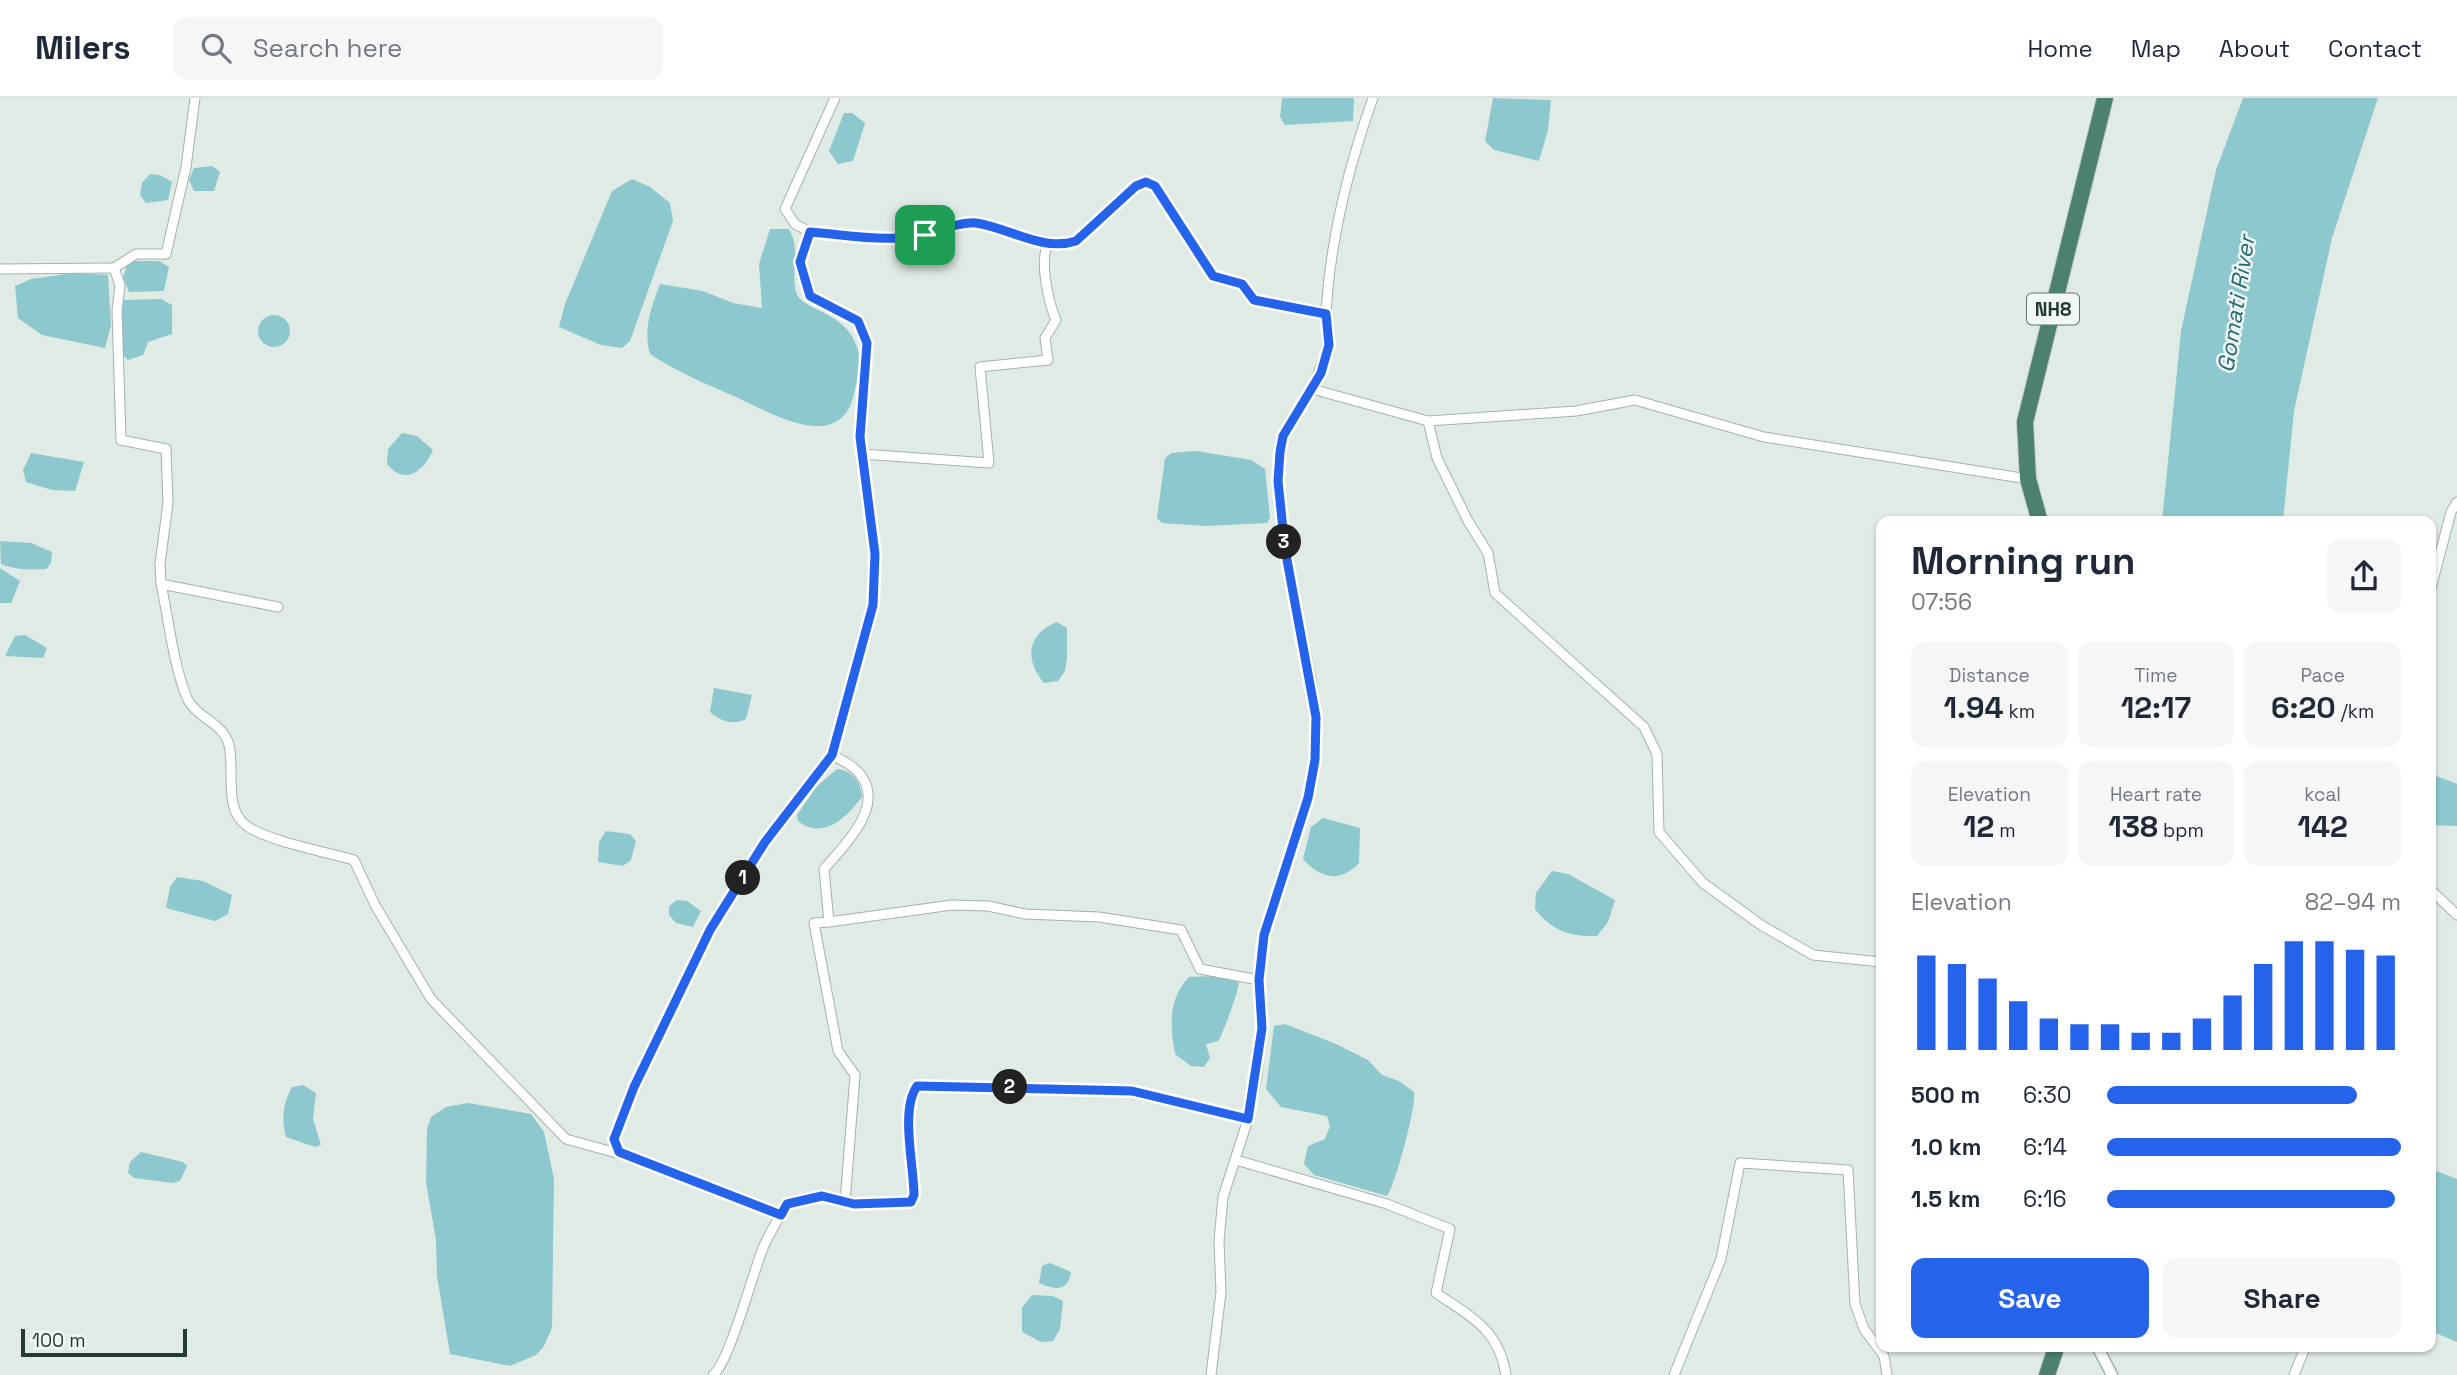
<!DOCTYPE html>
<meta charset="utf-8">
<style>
:root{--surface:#fff;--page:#f6f6f7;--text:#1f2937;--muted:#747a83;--line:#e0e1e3;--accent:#2563eb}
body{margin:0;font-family:"Space Grotesk",sans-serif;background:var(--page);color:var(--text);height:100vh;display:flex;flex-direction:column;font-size:26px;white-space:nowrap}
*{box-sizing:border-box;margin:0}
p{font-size:23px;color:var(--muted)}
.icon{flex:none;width:38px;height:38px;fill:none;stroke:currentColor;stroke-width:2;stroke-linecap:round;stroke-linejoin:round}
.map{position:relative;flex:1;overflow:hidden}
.drawer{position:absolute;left:1876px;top:418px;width:560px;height:836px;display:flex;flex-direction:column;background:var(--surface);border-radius:14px;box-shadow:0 2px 5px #0004}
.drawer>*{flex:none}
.scale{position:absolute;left:21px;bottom:18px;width:166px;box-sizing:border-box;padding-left:7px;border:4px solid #233a32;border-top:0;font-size:19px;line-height:24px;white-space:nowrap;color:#233a32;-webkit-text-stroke:5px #f1f7f4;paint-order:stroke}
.pin{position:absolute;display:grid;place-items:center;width:60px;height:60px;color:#fff;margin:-30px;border-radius:14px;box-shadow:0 4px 10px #0006}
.km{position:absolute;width:35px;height:35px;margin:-18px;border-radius:50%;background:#222;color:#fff;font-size:19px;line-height:35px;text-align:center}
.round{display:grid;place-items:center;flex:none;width:74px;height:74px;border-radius:14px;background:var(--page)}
.head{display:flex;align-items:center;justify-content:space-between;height:119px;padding:0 35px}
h1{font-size:38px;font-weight:600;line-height:52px}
.stats{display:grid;grid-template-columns:repeat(3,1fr);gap:10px;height:119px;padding:7px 35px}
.stats div{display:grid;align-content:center;border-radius:14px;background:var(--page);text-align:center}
.stats b{font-size:30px;font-weight:600}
.stats small{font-size:19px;font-weight:400}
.stats p{font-size:19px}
.chart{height:196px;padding:14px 35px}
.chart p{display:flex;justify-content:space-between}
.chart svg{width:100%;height:126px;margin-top:7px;stroke:var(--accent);stroke-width:6}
.primary-button{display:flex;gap:14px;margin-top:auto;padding:14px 35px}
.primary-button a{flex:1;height:80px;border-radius:14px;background:var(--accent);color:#fff;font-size:28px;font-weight:600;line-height:80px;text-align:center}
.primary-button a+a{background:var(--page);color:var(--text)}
ul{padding:0 35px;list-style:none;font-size:23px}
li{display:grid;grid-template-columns:112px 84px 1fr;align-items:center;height:52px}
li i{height:18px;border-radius:9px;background:var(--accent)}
header{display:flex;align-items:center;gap:42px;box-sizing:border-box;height:98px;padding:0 35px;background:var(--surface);border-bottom:2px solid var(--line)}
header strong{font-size:33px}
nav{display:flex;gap:38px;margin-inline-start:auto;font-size:24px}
.search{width:490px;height:63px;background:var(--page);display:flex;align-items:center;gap:18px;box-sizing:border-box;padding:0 24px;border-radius:14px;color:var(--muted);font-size:26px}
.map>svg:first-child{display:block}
</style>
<header>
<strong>Milers</strong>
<div class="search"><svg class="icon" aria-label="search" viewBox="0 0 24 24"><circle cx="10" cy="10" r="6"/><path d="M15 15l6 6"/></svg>Search here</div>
<nav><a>Home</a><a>Map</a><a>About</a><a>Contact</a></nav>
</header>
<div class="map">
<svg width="2457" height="1277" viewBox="0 0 2457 1277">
<rect width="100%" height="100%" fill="#e1ebe6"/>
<g fill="#8cc8cd">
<path d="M1282,0H1354L1353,23L1285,27L1280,19Z"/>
<path d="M1493,0L1551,2L1548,32L1539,63L1494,52L1485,43Z"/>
<path d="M2243,0H2378L2332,140L2294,313L2283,423H2162L2181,233L2216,72Z"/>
<path d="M844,15H852L865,25L853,63L838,66L829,53Z"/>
<path d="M212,68L220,74L214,93H194L189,82L194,70Z"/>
<path d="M150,76L160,77L172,84L168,102L146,105L140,97L142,85Z"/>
<path d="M632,81L650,89L670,105L673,123L630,243L622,250L601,247L559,229L565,206L612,93Z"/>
<path d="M770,131H789C801,152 791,172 796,194C801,213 845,212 857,249C862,263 857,282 854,296C840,358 769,314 736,299C706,286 677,274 650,256C643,231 651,210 660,186L703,193L733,205L762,210L759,166Z"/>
<path d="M135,163H159L169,169L164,193L129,194L123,179L127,167Z"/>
<path d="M73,175L108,177L111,227L105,250L42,237L18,220L15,188L31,181Z"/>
<path d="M161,201L172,207V236L148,244L143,257L128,262L121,256L122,202Z"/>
<circle cx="274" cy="233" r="16"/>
<path d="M402,335L417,338L433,352C424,372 406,389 387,366L388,351Z"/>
<path d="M1196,353L1251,362L1265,371L1270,419L1267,425L1205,428L1162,425L1157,420L1165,360L1171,355Z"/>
<path d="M31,355L84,364L75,393L52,392L26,384L23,372Z"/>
<path d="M0,443L31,445L52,454L51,465L46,471C30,472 16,472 1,466Z"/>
<path d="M0,470L20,483L11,505H0Z"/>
<path d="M1057,524L1067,530V560L1065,573L1058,583L1044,585C1024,561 1027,536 1057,524Z"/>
<path d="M25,537L47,550L43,560L5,558L15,538Z"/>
<path d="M714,590L752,597L746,621C733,628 721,623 710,614Z"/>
<path d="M837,671C854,674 860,682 862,699C847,719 823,743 798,723L797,717L817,688Z"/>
<path d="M2431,676L2457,686V728L2431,727Z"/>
<path d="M1323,720L1360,730L1359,765C1340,785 1321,781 1303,761L1311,729Z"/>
<path d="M606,733L630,736L636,743L631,762L623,768L598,764L599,744Z"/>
<path d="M1552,773L1568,776L1615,802L1608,824L1597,838C1571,839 1552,833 1535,811L1536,795Z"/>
<path d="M177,779L203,783L232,797L228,816L215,823L166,810L170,789Z"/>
<path d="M677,802L687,803L701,813L693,829L676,825L669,817V808Z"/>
<path d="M1213,878L1239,884C1239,892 1223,936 1218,943L1206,946L1210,960L1204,969L1191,968L1175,956C1170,928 1168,901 1189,879Z"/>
<path d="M1285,926L1336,946L1368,962L1382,977L1399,983L1414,994C1417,1007 1395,1088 1387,1098L1314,1077L1304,1066L1308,1048L1325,1041L1330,1028L1327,1018L1281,1009L1266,991L1274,928Z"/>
<path d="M303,987L316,995L313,1021L321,1047L315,1049L286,1039C281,1021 283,1005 292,989Z"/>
<path d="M468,1005L531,1016L544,1034L554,1081L552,1230L544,1248L536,1257L510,1268L450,1256L437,1178L436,1142L426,1084L427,1031L431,1019L446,1009Z"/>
<path d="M141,1054L183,1064L187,1068L180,1083L173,1085L134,1080L128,1075L130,1064Z"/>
<path d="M2431,1071L2457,1081V1244L2431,1233Z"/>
<path d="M1050,1165L1071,1174C1068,1194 1055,1192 1039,1185L1042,1168Z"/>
<path d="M1032,1197L1053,1198L1063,1203L1060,1231L1053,1243L1041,1244L1022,1234V1210Z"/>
</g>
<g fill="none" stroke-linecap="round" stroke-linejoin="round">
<g stroke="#a4b2ac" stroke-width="11">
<g id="minor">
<path d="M195,0L186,69L166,156H136L114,170L120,187L117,213L121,342L166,351L168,405L160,466L161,486C169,523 173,566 187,600C196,620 224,625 229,647C235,672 223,712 247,728C268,743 326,754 354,762L375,807L431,901L566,1041L620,1056"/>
<path d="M810,134L795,126L785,111L835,0"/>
<path d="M0,171L114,170"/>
<path d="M1326,216C1330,142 1348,70 1373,0"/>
<path d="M1428,323L1576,313L1635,302L1764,339L2028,381"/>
<path d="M862,356L989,365L980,269L1048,262L1045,240L1056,222C1049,206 1038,160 1049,146"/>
<path d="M161,486L278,509"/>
<path d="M2431,490L2451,414L2457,404"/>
<path d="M832,657C841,662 853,667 859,675C887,707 844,748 824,771L829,824L952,807L988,808L1025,816L1099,819L1181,832L1200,871L1259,882"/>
<path d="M2431,792L2457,817"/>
<path d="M829,824L814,825L838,953L855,977L845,1104"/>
<path d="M1236,1062L1387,1106L1450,1131L1436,1195C1471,1219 1499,1231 1506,1277"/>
<path d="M781,1117L627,1058L615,1049L614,1041L634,989L711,832L765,744L832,657L873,507L875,456L860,339L867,245L858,223L810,198L800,164L810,134L895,141L925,137L974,124L1053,147L1076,143L1136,88L1146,84L1155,88L1213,178L1242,186L1254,202L1326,216L1329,247L1312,291L1428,323L1437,360L1468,423L1488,455L1495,495L1644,629L1657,656L1659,734L1703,785L1761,827L1813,857L1881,864"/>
<path d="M713,1277C729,1265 753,1175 763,1150C769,1135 779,1120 787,1106L822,1098L854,1106L911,1104L914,1097C914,1067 900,1012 917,988L1132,993L1248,1021"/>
<path d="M1211,1277L1221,1194L1219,1143L1223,1099L1248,1021L1257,978L1262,930L1259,882L1264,837L1308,700L1315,662L1316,619L1311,581L1285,451L1277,383L1283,338L1312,291"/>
<path d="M1674,1277L1721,1161L1740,1065L1848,1072L1855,1206L1864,1231L1884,1258L1887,1277"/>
<path d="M2294,1277L2305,1250"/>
</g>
</g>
<g stroke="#a4b2ac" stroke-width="13">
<path id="tertiary" d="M2098,1250L2112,1277"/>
</g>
<g stroke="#c1c8c6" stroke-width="18">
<g id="trunk">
<path d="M2040,424L2028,381L2025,324L2105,0"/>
<path d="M2047,1277L2056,1250"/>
</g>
</g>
<use href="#minor" stroke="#fff" stroke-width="9"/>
<use href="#tertiary" stroke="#fff" stroke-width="10"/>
<use href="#trunk" stroke="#4c8070" stroke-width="16"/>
</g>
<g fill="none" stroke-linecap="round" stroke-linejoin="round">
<g stroke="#fff" stroke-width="14">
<path id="route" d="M1146,84L1155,88L1213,178L1242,186L1254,202L1326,216L1329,247L1321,275L1283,338L1280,354L1278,383L1285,451L1316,619L1315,662L1308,700L1264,837L1259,882L1262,930L1248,1021L1132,993L917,988C900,1012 914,1067 914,1097L911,1104L854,1106L822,1098L787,1106L781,1117L619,1054L614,1041L634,989L710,832L765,744L832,657L873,507L875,456L860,339L867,245L858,223L810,198L800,164L810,134C838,136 868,142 897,140C919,139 960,123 976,125C1010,130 1042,154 1076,143L1136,88Z"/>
</g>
<use href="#route" stroke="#2563eb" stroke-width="9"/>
</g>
<g text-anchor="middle" stroke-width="5" stroke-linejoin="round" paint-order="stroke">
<rect fill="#f1f7f4" stroke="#61736c" stroke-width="2" x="2027" y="195.5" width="52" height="31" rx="5"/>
<g font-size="19" font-weight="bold" fill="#233a32">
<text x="2053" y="218">NH8</text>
</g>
<g font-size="23" font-style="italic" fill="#216b72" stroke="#f1f7f4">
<text transform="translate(2236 206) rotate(-81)" y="8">Gomati River</text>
</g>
</g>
</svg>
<div class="scale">100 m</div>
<div class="pin" style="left:925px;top:137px;background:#1e9e55"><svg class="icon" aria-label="arrive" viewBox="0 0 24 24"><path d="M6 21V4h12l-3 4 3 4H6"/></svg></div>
<b class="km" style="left:743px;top:780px">1</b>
<b class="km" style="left:1010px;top:989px">2</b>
<b class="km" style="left:1284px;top:444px">3</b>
<section class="drawer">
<div class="head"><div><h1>Morning run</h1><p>07:56</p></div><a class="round"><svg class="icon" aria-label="share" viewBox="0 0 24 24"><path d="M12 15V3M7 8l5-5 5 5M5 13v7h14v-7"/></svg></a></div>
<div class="stats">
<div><p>Distance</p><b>1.94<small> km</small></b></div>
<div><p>Time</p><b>12:17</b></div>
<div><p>Pace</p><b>6:20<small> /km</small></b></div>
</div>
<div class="stats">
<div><p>Elevation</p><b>12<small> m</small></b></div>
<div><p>Heart rate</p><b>138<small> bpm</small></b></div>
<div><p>kcal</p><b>142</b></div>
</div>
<div class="chart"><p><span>Elevation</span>82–94 m</p>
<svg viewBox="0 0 160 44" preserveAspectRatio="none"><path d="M5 44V11M15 44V14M25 44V19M35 44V27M45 44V33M55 44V35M65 44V35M75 44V38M85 44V38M95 44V33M105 44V25M115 44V14M125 44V6M135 44V6M145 44V9M155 44V11"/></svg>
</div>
<ul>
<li><b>500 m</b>6:30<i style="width:85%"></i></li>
<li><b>1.0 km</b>6:14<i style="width:100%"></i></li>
<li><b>1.5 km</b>6:16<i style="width:98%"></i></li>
</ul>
<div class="primary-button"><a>Save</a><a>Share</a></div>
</section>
</div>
